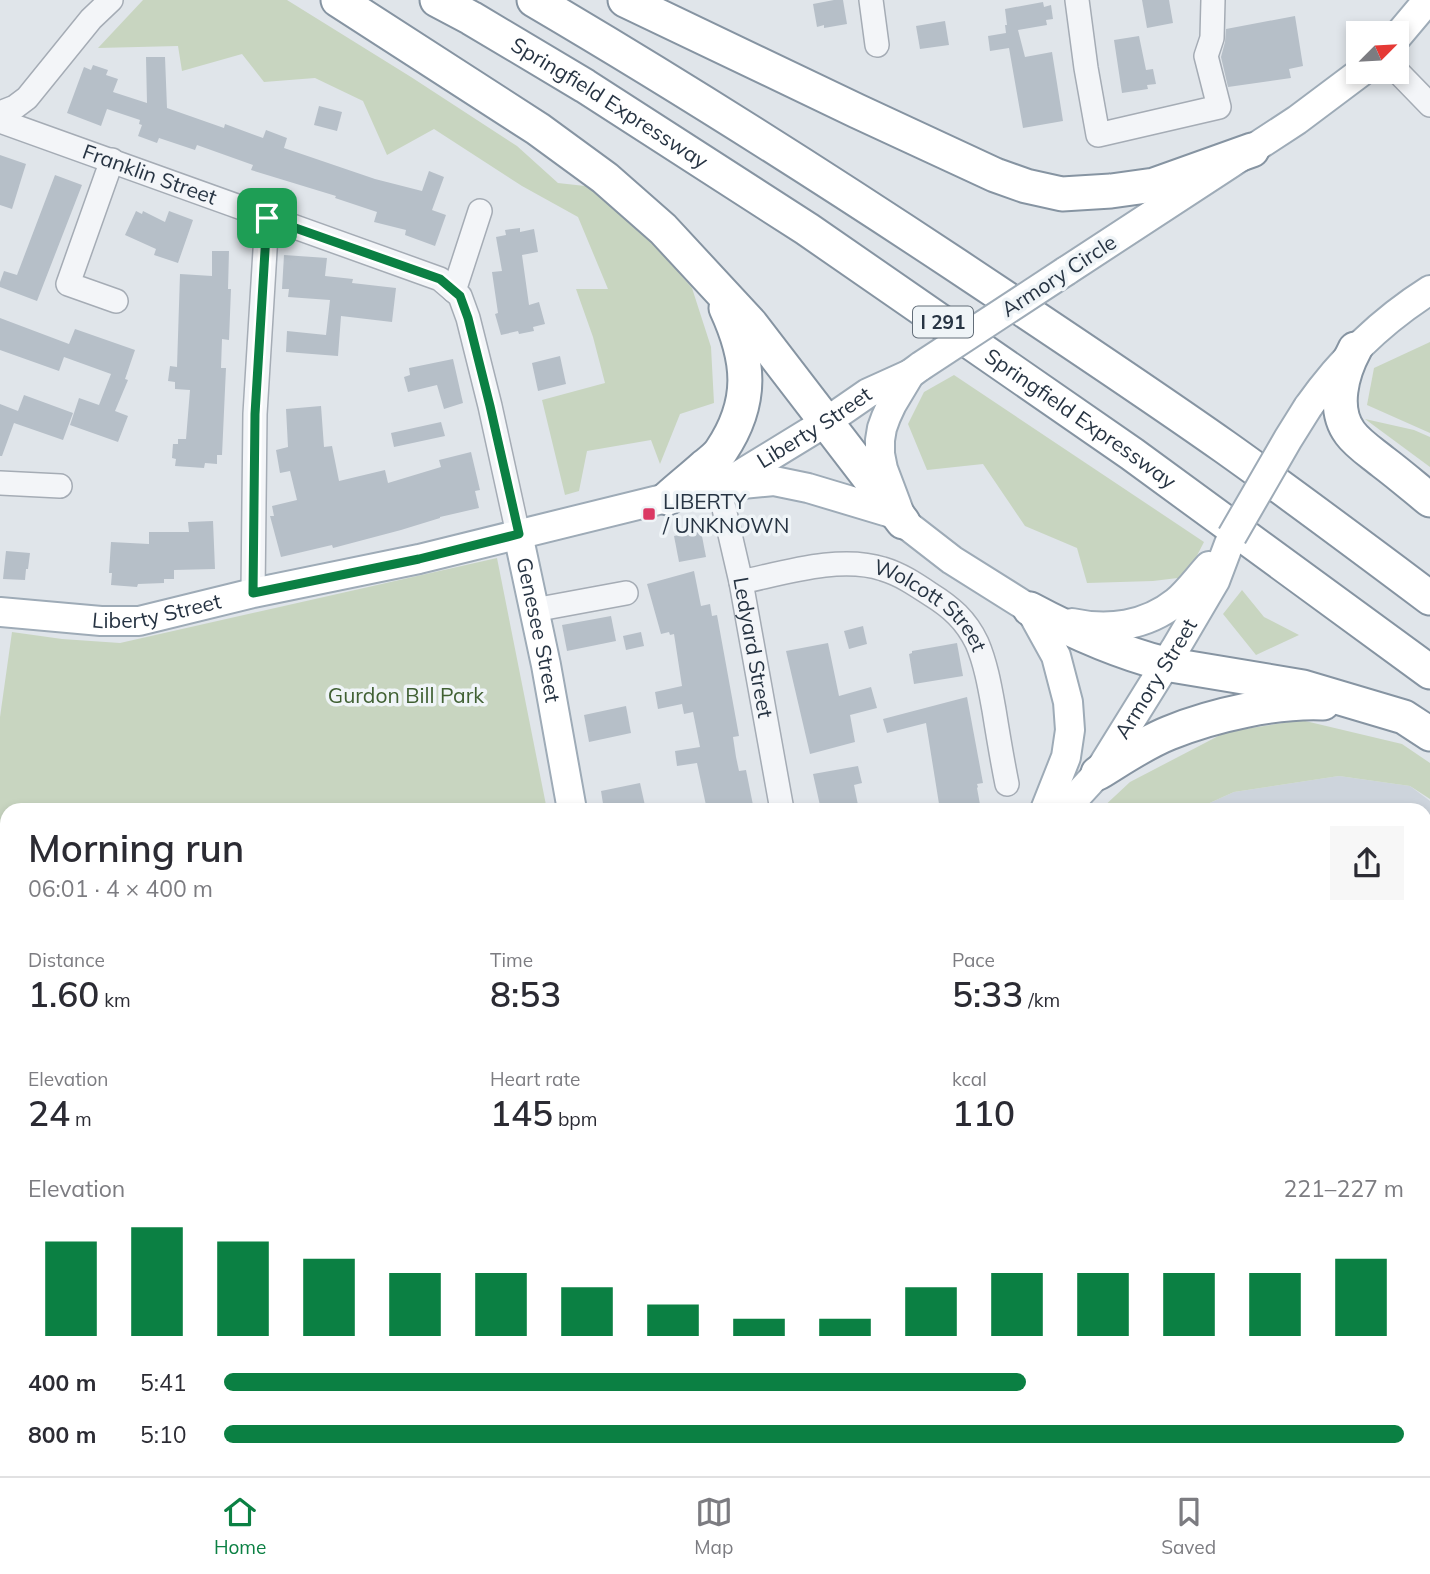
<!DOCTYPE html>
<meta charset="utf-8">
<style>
:root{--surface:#fff;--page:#f7f7f7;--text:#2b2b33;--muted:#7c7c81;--line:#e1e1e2;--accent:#0b8043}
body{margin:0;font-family:Mulish,sans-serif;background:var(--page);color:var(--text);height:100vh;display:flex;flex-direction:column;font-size:26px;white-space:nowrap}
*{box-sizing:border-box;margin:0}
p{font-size:23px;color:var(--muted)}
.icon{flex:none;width:38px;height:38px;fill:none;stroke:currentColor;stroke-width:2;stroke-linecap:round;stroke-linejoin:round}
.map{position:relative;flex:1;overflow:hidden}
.drawer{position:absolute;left:0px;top:803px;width:1432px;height:674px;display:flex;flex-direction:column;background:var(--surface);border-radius:21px 21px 0 0;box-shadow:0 4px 10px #0003}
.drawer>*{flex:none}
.needle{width:46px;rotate:66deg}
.buttons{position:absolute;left:1346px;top:21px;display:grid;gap:14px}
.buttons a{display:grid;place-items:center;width:63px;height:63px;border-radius:0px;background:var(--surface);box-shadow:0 4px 10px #0003;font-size:35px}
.pin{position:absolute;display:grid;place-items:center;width:60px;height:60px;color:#fff;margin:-30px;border-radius:14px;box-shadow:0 4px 10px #0006}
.round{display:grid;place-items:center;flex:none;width:74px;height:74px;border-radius:0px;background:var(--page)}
.overview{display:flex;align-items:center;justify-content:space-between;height:119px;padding:0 28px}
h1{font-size:38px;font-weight:600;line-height:52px}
.figures{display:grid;grid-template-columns:repeat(3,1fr);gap:10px;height:119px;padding:7px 28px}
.figures div{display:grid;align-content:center}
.figures b{font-size:35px;font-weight:600}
.figures small{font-size:19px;font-weight:400}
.figures p{font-size:19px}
.chart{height:196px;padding:14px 28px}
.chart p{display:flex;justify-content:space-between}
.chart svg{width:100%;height:126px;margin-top:7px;stroke:var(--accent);stroke-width:6}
ul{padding:0 28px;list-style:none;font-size:23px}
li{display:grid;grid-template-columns:112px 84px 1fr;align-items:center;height:52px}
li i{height:18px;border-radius:9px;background:var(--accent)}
.tabs{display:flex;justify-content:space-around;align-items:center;height:98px;border-top:2px solid var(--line);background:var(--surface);font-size:19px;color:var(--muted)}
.tabs a{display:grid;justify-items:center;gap:4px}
.tabs .on{color:var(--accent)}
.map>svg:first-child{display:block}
</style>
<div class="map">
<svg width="1430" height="1476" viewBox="0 0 1430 1476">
<rect width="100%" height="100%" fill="#e0e5ea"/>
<path fill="#cdd4dc" d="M1339,776L1410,786L1430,801V977L1424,976V810H1194L1234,792Z"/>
<g fill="#c8d5c0">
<path d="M143,0H287L411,77L517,146L558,183L594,187L644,233L692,288L711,347L714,403L680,414L660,464L651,440L587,451L579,491L565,495L542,400L605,383L593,337L576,289H608L578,217L522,186L434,129L387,155L363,101L315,78L264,82L242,54L182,71L178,46L98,48Z"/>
<path d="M1430,342V433L1367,405L1374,368Z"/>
<path d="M954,375L1204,542L1186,577L1153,581L1087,583L1077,548L1025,526L983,464L927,470L908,424L924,392Z"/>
<path d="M1365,419L1414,430L1430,437V467Z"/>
<path d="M497,558L547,810H7V893L0,891V717L12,632L62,639L120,643Z"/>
<path d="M1242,590L1264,617L1299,635L1256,655L1223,614Z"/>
<path d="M1301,720L1402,744L1430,763V799L1410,786L1339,776L1234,792L1194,810H1100L1130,782L1226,732Z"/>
<path d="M1157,1470H1329L1333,1476H1177Z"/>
</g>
<g fill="#b6bfc8">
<path d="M834,0H843L847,24L824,28V25L817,27L813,4Z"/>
<path d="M1142,0H1169L1173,23L1147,28Z"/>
<path d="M1043,2L1044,7L1051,5L1053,19L1046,20L1047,25L1018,30L1025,57L1052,52L1063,121L1023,128L1009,48L990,51L988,36L1006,33L1005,25H1007L1005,9Z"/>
<path d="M1295,16L1303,66L1289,69L1291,78L1228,87L1221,57L1225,42L1226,29Z"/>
<path d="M945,21L949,45L920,49L916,26Z"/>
<path d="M1139,36L1146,70L1153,69L1156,84L1147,85L1148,89L1122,93L1114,40Z"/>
<path d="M146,57H165L167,108L224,128L225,124L263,138L266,130L287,138L284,148L375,179L422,191L429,171L444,177L432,210L446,215L435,246L405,235L406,230L374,222L377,212L335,198L336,196L251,170L253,165L197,145L195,150L159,138L157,143L138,136L142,125L139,124L140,120L107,109L101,126L67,113L84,67L91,70L93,65L108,70L106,75L118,79L113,92L147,103Z"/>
<path d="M319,106L342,112L337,131L314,125Z"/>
<path d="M0,155L26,164L12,209L0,205Z"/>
<path d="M55,175L82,185L37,301L0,287V282L4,271L17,275Z"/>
<path d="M136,211L142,214L143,211L165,222L169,211L193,220L178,263L154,255L156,249L125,235Z"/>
<path d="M520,228V232L534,229L538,252L522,255L529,305L539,302L545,324L533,327L534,331L519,334L518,331L501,335L495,314L498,313L492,272L502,271L496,237L506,235L505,230Z"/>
<path d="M212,251H229L228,289H231L229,340L222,339L221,368H226L222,455H217V464L205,463L204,468L175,466L176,459L172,458L173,444H178V439H186L190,390L175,389V382L168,381L170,366L177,367L180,274L212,276Z"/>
<path d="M284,255L327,258L325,276L353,279L352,283L396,288L392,322L341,316L338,356L286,352L287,331L326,335L330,300L288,297L289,289H282Z"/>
<path d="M0,318L69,344L75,329L135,350L125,379L128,380L115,411L128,416L118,442L70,425L79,398L99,405L111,374L64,357L59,371L0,350Z"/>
<path d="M560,356L566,384L538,391L532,363Z"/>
<path d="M453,359L463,403L444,409L437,385L408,392L404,377L410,375L409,368Z"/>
<path d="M24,395L73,413L63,440L14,423L2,456H0V404L18,411Z"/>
<path d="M321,406L324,447L332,446L339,481L385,470L388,483L441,467L439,460L471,452L480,490L475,491L479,508L440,517V518L401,530L333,548L332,545L281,557L270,516H274L272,506L297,500L290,471L280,473L276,450L288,447L286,409Z"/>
<path d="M441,422L445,436L394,447L391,433Z"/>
<path d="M213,521L215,569L174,570V579H164V583L138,584L137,587L111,585L112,573H109L111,542L149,544V532H189L188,522Z"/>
<path d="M701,531L706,557L679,562L674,536Z"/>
<path d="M6,551L30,553L28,569H26L25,580L3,579Z"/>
<path d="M694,571L701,606L710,604L712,616L717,615L739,736L733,737L736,757L739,771L746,770L754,810H707L697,763L677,766L675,751L700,747L693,712L684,714L682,704L658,709L655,692L682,686L674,634L670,635L669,632L661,634L647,584Z"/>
<path d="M611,616L616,641L567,651L562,625Z"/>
<path d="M863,626L867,644L849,649L844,631Z"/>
<path d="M641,632L644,646L626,650L623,636Z"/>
<path d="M828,643L839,696L871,687L877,708L850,715L855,742L810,754L786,651Z"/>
<path d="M957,643L963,676L914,684L909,654L912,653V651Z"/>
<path d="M967,697L983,783L977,784L978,787L977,788L981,810H940L926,723L887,733L883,719Z"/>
<path d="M626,706L631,733L589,742L584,715Z"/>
<path d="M858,766L862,783L854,785L859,810H821L813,774Z"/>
<path d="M640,783L646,810H604L601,791Z"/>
</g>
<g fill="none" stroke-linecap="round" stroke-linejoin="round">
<g stroke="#a5acb5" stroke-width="26">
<g id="minor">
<path d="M871,0L877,45"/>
<path d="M1077,0L1086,68L1098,135L1219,107L1206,56L1212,38L1213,0"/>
<path d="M1396,70L1430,105"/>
<path d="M0,113L15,107L27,98L91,19L111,0"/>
<path id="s1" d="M0,121L440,279L454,291"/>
<path d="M112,160L68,284L116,301"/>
<path d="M480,211L454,291L460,296L468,318L490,406L518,534"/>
<path d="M0,483L60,486"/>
<path id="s2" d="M719,487L741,582L782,810"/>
<path id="s3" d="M741,582C784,573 840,555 883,569C900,574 915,584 930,594C951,607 966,620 977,643C986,664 990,688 994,710C998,735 1002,759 1007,784"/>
<path d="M253,593L255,414L267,218"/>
<path d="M534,610L626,593"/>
<path d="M0,920L4,909"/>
<path d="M1424,1349L1430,1351"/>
<path d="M0,1429L7,1431"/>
<path d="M115,1470L130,1476"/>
</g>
</g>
<g stroke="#9eabb7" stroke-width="32">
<g id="major">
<path d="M1396,38L1428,0"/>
<path d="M1066,271L1297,120L1361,72"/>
<path d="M921,366L910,374L892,404L886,417L882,428L880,440V454L883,469L903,522L952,560L1030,609L1056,656L1068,702L1070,730L1066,757L1045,810"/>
<path d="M1308,407C1341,360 1381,321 1430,290"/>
<path id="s4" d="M728,482L826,422L868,393L910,374"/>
<path id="s5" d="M518,534L546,665L572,810"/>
<path id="s6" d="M0,612L101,621H139L253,593L419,559L711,487L774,481L808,488L898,515"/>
<path d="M1072,623C1108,631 1146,626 1176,602C1188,592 1198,578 1209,566"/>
<path id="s7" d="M1064,810L1098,773L1175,649L1215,581L1232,536"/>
<path d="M737,1470L743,1476"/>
<path d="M471,1476L474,1470"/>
</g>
</g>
<g stroke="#8694a2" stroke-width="37">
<g id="highway">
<path d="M338,0L538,129L605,178L663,229L751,324L903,522"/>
<path id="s8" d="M437,0L471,18L585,86L807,229L1132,454L1430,672"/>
<path d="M534,0C677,84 817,173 956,265C1046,325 1137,385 1225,447C1294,496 1362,547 1430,598"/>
<path d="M625,0L857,111L995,175L1026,186L1062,194L1111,191L1154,185L1252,150"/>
<path d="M1355,349C1342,373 1332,409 1350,433C1358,444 1372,453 1383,462C1399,474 1414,487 1430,500"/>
<path d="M668,498C680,487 693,477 705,466C710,462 717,457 721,451C754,402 750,360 726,308"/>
<path d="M1030,609C1073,632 1118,652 1165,664L1303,687L1404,717L1430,734"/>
<path d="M1098,773C1121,759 1144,743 1169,733C1213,715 1276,701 1323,703"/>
</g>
</g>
<use href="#minor" stroke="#f3f5f8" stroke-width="23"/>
<use href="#major" stroke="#fff" stroke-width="28"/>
<use href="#highway" stroke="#fff" stroke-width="33"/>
<g stroke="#778695" stroke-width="5" stroke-dasharray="3.5 7" stroke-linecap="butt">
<path d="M0,1094L7,1096"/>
<path d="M1088,1470L1105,1476"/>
<path d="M1116,1470L1133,1476"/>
</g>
<g stroke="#9eabb7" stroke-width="32" stroke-linecap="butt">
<g id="major-bridge">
<path d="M921,366L1066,271"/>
<path d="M1232,536L1288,439L1308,407"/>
</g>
</g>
<use href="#major-bridge" stroke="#fff" stroke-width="28"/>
</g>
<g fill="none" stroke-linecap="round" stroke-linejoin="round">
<g stroke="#fff" stroke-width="14">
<path id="route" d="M267,218L440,279L460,296L468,318L490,406L519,534L419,559L253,593L255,414Z"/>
</g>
<use href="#route" stroke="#0b8043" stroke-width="9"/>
</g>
<rect fill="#db3964" stroke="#eff4f7" stroke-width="2.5" x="642" y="507" width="14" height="14" rx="3.5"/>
<g text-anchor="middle" stroke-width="7" stroke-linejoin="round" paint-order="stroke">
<rect fill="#eff4f7" stroke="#636e79" stroke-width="2" x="913" y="306.5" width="60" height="31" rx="5"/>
<g font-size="19" font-weight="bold" fill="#273443">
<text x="943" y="329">I 291</text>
</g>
<g font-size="21" fill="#273443" stroke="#eff4f7">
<text dy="7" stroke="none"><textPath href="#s8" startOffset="201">Springfield Expressway</textPath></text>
<text dy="7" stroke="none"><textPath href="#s1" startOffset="159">Franklin Street</textPath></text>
<text transform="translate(1059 276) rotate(-33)" y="7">Armory Circle</text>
<text dy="7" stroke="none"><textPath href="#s8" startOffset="768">Springfield Expressway</textPath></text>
<text dy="7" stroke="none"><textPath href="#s4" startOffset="102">Liberty Street</textPath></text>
<text dy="7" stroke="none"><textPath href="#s6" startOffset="158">Liberty Street</textPath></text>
<text dy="7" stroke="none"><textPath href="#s3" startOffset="205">Wolcott Street</textPath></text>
<text dy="7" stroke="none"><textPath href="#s5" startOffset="98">Genesee Street</textPath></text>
<text dy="7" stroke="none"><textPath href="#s2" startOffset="164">Ledyard Street</textPath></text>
<text dy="7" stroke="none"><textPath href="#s7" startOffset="161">Armory Street</textPath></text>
</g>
<g font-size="21" fill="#273443" stroke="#eff4f7" text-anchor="start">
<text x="663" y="509">LIBERTY<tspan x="663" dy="24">/ UNKNOWN</tspan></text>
</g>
<g font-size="21" fill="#406033" stroke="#eff4f7">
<text x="406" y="703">Gurdon Bill Park</text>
</g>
</g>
</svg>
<div class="buttons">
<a><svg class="needle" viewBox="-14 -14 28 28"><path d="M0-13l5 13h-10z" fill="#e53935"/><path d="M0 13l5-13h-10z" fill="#7c7c81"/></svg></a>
</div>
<div class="pin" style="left:267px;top:218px;background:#1e9e55"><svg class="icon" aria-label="arrive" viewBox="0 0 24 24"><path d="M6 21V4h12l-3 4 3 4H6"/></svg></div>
<section class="drawer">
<div class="overview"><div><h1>Morning run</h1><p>06:01 · 4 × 400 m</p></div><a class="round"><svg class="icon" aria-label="share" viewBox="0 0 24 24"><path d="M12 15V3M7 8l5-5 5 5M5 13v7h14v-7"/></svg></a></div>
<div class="figures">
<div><p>Distance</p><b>1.60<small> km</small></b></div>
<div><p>Time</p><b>8:53</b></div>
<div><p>Pace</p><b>5:33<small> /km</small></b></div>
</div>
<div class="figures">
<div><p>Elevation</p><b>24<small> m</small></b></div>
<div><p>Heart rate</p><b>145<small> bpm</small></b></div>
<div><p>kcal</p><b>110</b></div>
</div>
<div class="chart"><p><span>Elevation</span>221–227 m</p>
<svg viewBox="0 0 160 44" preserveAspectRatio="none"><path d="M5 44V11M15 44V6M25 44V11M35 44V17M45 44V22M55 44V22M65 44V27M75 44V33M85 44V38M95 44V38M105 44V27M115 44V22M125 44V22M135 44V22M145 44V22M155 44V17"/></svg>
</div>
<ul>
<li><b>400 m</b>5:41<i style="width:68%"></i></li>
<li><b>800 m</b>5:10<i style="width:100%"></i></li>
</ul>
</section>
</div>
<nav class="tabs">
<a class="on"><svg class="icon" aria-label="home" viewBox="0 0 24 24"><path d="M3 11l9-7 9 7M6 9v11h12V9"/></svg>Home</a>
<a><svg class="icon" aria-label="map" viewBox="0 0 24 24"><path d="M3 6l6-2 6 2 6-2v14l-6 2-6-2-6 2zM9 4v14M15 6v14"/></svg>Map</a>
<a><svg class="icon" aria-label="saved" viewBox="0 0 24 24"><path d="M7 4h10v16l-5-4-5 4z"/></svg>Saved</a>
</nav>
